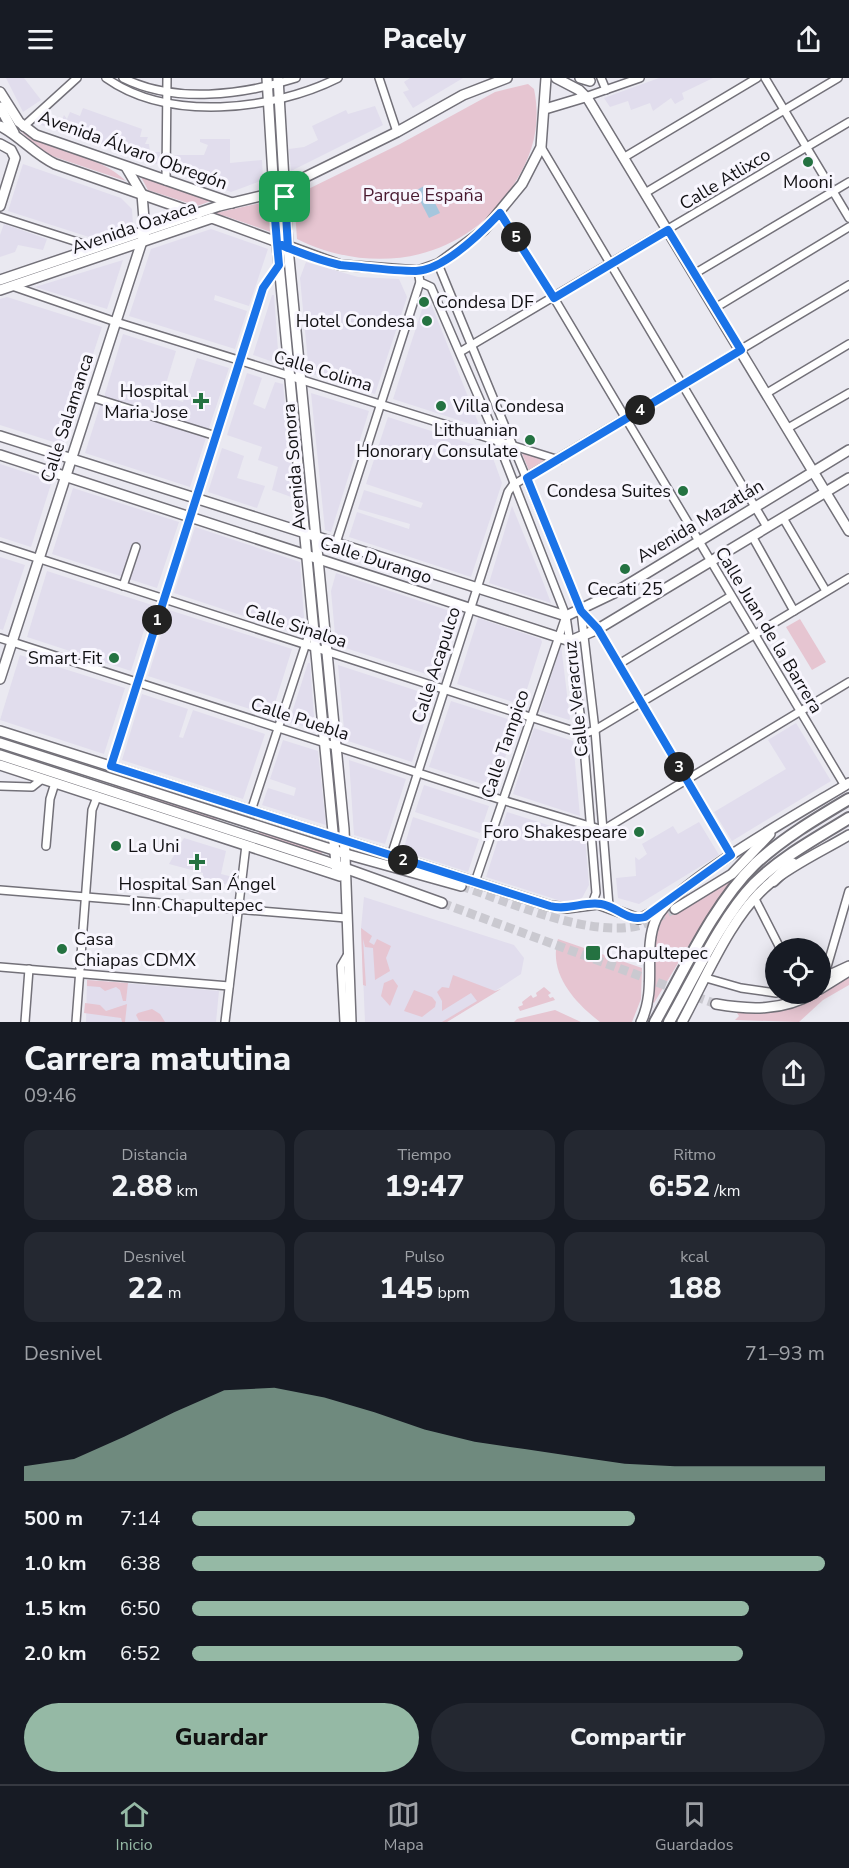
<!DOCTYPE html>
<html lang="es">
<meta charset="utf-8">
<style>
:root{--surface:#171b24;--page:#242831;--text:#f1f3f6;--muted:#9ea1a6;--line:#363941;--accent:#95b9a5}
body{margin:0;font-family:"Nunito Sans",sans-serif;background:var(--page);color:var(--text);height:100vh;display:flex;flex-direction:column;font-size:22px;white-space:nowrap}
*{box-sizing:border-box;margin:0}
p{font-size:20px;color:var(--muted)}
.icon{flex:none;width:33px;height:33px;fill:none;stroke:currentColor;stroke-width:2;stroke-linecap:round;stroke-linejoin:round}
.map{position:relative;height:944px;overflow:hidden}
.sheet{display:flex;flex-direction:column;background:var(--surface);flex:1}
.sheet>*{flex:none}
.fabs{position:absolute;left:765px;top:860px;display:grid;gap:12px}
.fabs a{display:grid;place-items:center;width:66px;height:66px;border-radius:50%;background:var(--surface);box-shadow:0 3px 15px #0003;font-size:30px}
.pin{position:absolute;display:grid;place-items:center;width:51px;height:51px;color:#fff;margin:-26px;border-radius:12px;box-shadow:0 3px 9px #0006}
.km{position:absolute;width:30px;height:30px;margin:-15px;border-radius:50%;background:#222;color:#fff;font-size:16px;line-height:30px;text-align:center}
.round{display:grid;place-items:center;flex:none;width:63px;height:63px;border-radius:32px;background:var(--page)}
.head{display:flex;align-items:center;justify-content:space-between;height:102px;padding:0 24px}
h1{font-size:33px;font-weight:800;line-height:45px}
.metrics{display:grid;grid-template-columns:repeat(3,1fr);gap:9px;height:102px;padding:6px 24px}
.metrics div{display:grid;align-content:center;border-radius:15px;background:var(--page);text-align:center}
.metrics b{font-size:30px;font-weight:800}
.metrics small{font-size:16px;font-weight:400}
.metrics p{font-size:16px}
.chart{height:168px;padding:12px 24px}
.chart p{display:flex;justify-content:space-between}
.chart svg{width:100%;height:108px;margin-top:6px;fill:var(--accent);opacity:.7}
.action{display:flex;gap:12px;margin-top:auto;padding:12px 24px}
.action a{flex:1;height:69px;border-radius:36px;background:var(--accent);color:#111;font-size:24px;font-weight:800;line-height:69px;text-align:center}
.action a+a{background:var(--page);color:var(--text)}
ul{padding:0 24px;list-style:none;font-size:20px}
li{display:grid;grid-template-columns:96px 72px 1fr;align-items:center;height:45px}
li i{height:15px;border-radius:8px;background:var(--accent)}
header{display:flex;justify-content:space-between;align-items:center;height:78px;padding:0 24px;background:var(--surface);font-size:27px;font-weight:800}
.tabs{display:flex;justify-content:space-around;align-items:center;height:84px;border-top:2px solid var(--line);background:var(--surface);font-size:16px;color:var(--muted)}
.tabs a{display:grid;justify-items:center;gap:3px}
.tabs .active{color:var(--accent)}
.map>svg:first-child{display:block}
</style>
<header><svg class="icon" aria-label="menu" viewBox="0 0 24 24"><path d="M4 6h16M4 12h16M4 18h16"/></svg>Pacely<svg class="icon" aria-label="share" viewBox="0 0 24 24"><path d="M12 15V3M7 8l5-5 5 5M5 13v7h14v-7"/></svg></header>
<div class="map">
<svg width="849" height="944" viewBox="0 0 849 944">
<rect width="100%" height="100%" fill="#eae9f1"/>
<g fill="#e1dded">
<path d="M6,0H24L41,22L23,34Z"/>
<path d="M410,0H463L413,30L403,14L409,12L404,4Z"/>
<path d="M659,0H713L682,15L684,21L675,26L671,20L653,33L650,25L631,32L628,23L610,29L604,20Z"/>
<path d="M375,28L383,47L291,93L289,71L304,69L318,62L312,48L346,32L348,36Z"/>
<path d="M83,30L142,51L140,59H148L145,66H149L150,74H160V87L38,46L42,41L53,45L55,39L62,42L64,37L67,41L70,34L80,38Z"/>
<path d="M200,61H230V85L262,82L263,102L231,114L175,94V77H204L208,67L200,64Z"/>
<path d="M23,86L121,120L132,131L133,147L92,160L8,133Z"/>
<path d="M4,146L47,161L43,172L18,167L15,174L0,179V157Z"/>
<path d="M211,151L268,171L249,228L215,217L214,222L247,233L235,271L129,238L151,171Z"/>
<path d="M123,182L107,231L35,209Z"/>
<path d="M306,184L358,199L399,201L407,219L375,316L309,295L300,200Z"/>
<path d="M272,217H274L279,286L253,277Z"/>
<path d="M7,219L102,249L63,367L0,347V221Z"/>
<path d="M425,222L430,223L480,349L393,321Z"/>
<path d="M123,256L176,273L165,309L154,306L153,315L183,324L197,280L229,290L208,353L104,319Z"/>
<path d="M247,295L262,300L253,326L265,331L275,304L283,306L294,420L272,412L278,389L258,382L262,369L227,357Z"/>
<path d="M311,315L369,333L331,454L325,452Z"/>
<path d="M101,325L206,360L190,409L85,375Z"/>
<path d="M388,339L490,372L502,405L471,499L349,459L357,434L409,451L410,446L358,431L364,412L421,430L423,425L366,406Z"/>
<path d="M222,370L244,378L237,400L265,408L257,430L208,414Z"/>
<path d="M0,386L52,403L31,469L0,459Z"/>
<path d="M73,410L179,444L157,510L52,476Z"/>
<path d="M512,428L540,496L551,525L489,505Z"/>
<path d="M195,449L300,484L304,539L298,556L174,515Z"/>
<path d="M0,479L25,487L3,552L0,551Z"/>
<path d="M47,493L152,527L131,593L27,559Z"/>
<path d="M336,495L459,536L439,600L336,567L331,513Z"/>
<path d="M169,532L292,571L271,638L148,598Z"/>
<path d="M478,540L541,561L542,564L522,627L457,606Z"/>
<path d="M561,567L570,641L569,642L540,633Z"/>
<path d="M20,577L125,610L104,676L0,642Z"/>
<path d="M308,585H310L315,652L289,644Z"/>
<path d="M338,587L433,618L412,684L345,662Z"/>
<path d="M142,616L188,631L179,659L183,660L193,632L265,656L243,721L122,682Z"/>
<path d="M451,623L517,644L495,710L429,689Z"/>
<path d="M796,645L831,703L732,763L714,734L786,691L768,662Z"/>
<path d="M534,650L573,663L580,738L513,716Z"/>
<path d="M283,662L318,673L326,747L262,727L268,710L294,718L296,710L270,701Z"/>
<path d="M349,682L406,701L385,766L354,757Z"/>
<path d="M424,707L489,728L480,755L415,734Z"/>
<path d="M507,734L585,759L589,807L582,820L567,825L486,799Z"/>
<path d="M413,739L479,761L468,794L403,773Z"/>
<path d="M699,744L719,777L639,826L618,820L616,800L636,798L635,779L639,782L647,776L642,766L673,748L678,756Z"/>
<path d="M184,760L226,773L221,796L233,799L232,807L203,803V795L169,786Z"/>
<path d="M364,819L514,867L524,880L521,896L447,944H365L361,850Z"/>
<path d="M87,902L219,913L216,944H86Z"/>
</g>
<g fill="#e6c5d1">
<path d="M528,6L534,11C541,45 534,74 516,103C470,182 376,200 297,161L294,118L400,66L495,14Z"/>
<path d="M17,50C50,75 96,74 126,103L46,76Z"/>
<path d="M141,99L211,123L197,128L148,112Z"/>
<path d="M270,123L271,154L225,138L206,137Z"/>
<path d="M521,373L550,382L530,395Z"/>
<path d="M800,541L826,584L812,592L786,549Z"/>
<path d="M114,706L217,739L215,743L113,710Z"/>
<path d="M259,753L321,772L322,777L258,757Z"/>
<path d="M733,801L692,862L654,925L653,924C660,892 646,854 672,828L676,835Z"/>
<path d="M361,850L372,858L369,864L374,867L377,861L391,868L386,880L390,893L375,902L373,870L365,869L363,861L366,908L363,907Z"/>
<path d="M558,861L642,890L641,921L632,944H600C574,924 548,895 558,861Z"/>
<path d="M453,897L495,913L501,911L447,944H442L477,923L471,915L442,933V923L437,914L442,909L449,910Z"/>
<path d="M849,899V907L823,922L799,944L735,942L739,938L737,935C790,935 804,925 849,899Z"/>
<path d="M393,901L398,908L390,928L381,918L384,905Z"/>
<path d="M87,902L128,905L126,923H123L120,912L116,909L105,913L100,909L87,908Z"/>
<path d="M544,909L551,915L548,917L550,920L553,919L555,922L520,933L518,929L523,927L522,924L531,917L533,920L537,918L536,915Z"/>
<path d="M414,912L432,919L436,924L435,929L422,939L404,933Z"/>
<path d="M85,925L100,927L106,933L127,926L125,944H122L121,940L84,935Z"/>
<path d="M152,931L160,936L165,944L139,943L136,937L138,935Z"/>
<path d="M555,932L581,944H514L517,941Z"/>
</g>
<path fill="#a5c6dd" d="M426,107L440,135L429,140L415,113Z"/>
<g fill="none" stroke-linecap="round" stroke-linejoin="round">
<g stroke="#cac9d0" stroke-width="9" stroke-dasharray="9 4.5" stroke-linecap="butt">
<path d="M461,808C510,824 591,861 641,847C652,843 664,836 675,831"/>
<path d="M442,825L716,926"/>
</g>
<g stroke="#737179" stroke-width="10">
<g id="minor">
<path d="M106,0C168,44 272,33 338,0"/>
<path d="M123,0C175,26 243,17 296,0"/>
<path d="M379,0L397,54"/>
<path d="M601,0L606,12"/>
<path d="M765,0L849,140"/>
<path d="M585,19L640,0"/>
<path d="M23,49L77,0"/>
<path d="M541,69L767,449"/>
<path d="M623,80L757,0"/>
<path d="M166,103L167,0"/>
<path d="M645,115L838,0"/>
<path d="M500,135L554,220L845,708"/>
<path d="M0,139L96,170"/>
<path d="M438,186L581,533L595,652L609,828"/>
<path d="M418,193L420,204L431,209L498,364L566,538L583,656L596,815L592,826"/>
<path d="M694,196L849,104"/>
<path d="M12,208L116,244L559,382"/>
<path d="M715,230L849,149"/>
<path d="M460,274L849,44"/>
<path d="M767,315L849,266"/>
<path d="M91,319L216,358"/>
<path d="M788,350L849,315"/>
<path d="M783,440L826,513"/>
<path d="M752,458L794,533"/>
<path d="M336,465L420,204"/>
<path d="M0,468L583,656L595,652L849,500"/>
<path d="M123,508L136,469"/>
<path d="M581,533L598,551L731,777"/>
<path d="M0,560L502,722L603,752L849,604"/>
<path d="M619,586L731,518"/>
<path d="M111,688L263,210L279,187"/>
<path d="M0,708L32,709L42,701"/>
<path d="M251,733L312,547"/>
<path d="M46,768L50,721L55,705"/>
<path d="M391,778L508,414L513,407L849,207"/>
<path d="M475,804L566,538"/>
<path d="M0,812L346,840"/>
<path d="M755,821L780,870"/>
<path d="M0,889L229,908"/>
<path d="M823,899L849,887"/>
<path d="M824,899L849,813"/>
<path d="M706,900L741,910L776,915"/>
<path d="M25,944L29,891"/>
<path d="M76,944L92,732L97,719"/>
<path d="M225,944L246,767"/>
<path d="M344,944L341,888L348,876"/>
</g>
</g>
<g stroke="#737179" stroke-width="12">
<g id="major">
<path d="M267,0L277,165L337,796"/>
<path d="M278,0L288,170L344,751L351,944"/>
<path d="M556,0L579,12L588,21L849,453"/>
<path d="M580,0L590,3"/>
<path d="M0,14L19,44L36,57L232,125"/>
<path d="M0,29L14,55"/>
<path d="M545,31L585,19"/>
<path d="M0,48C20,58 34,76 55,86L198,136"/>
<path d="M0,66L11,72L15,80L0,128"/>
<path d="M0,202L219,128L273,115L397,54L463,17L507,0"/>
<path d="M0,212L212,140L340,187L418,193L438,186L484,152L522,106L541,69L546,0"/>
<path d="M0,358L566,538L614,515L849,372"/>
<path d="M0,377L570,563L598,551L849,400"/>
<path d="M0,601L145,154L142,116L126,89"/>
<path d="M0,653L550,828L567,830L598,826L639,841L663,829"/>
<path d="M0,665L346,776L461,808"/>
<path d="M0,677L325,783L442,825"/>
<path d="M0,687L340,798"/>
<path d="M675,831L732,796L770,756"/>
<path d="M820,911L849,893"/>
<path d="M716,926C750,932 783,933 814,915"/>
<path d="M641,944C658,908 642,873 656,841C672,805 810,729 849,705"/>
<path d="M682,944C706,900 731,837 770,805C793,786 824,772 849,757"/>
</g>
</g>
<g stroke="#737179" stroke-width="14">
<g id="highway">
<path d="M773,803L792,785"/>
<path d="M655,944C684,893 713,827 755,786C783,760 817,740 849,721"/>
<path d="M669,944C693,902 721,840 754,806C781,779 817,760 849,740"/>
</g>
</g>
<use href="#minor" stroke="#fff" stroke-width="7"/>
<use href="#major" stroke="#fff" stroke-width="9"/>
<use href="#highway" stroke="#fff" stroke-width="10"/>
</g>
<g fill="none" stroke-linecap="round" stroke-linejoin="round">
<g stroke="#fff" stroke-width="12">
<path id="route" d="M285,119L288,170L277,165L279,187L263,210L111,688L550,828C568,833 584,823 601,826C618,829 627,844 645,839L731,777L598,551L581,533L527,400L741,272L668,152L554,220L500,135C481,155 444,192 416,193C391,193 365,189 340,187C319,182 297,174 277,165L273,115L285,109V119"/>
</g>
<use href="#route" stroke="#1a73e8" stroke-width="8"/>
</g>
<g fill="#247241" stroke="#f8f6fe" stroke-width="2">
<circle cx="808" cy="84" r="6"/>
<circle cx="424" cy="224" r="6"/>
<circle cx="427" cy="243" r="6"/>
<path d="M198 314h6v6h6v6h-6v6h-6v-6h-6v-6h6z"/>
<circle cx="441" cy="328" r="6"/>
<circle cx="530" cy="362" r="6"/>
<circle cx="683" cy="413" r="6"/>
<circle cx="625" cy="491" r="6"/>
<circle cx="114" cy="580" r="6"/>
<circle cx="639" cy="754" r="6"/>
<circle cx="116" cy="768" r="6"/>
<path d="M194 775h6v6h6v6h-6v6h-6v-6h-6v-6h6z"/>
<circle cx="62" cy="871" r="6"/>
<rect x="585" y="867" width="16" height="16" rx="3"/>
</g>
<g text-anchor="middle" stroke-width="6" stroke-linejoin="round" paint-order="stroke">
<g font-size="18" fill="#121114" stroke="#f8f6fe">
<text transform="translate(133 72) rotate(20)" y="6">Avenida Álvaro Obregón</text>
<text transform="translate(725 101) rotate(-31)" y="6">Calle Atlixco</text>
<text transform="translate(134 149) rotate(-19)" y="6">Avenida Oaxaca</text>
<text transform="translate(323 293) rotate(17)" y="6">Calle Colima</text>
<text transform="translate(67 340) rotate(-72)" y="6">Calle Salamanca</text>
<text transform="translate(294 389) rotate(-95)" y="6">Avenida Sonora</text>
<text transform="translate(700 443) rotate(-31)" y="6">Avenida Mazatlán</text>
<text transform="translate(376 482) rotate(18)" y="6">Calle Durango</text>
<text transform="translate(296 548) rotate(18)" y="6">Calle Sinaloa</text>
<text transform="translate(769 552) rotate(59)" y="6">Calle Juan de la Barrera</text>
<text transform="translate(436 587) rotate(-72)" y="6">Calle Acapulco</text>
<text transform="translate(576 621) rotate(-96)" y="6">Calle Veracruz</text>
<text transform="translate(300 641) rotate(18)" y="6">Calle Puebla</text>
<text transform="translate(505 666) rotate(-71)" y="6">Calle Tampico</text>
</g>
<g font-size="18" fill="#121114" stroke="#f8f6fe" text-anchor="end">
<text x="808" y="110" text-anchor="middle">Mooni</text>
<text x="436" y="230" text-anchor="start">Condesa DF</text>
<text x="415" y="249">Hotel Condesa</text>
<text x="188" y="319">Hospital<tspan x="188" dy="21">Maria Jose</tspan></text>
<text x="453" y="334" text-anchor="start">Villa Condesa</text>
<text x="518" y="358">Lithuanian<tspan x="518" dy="21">Honorary Consulate</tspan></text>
<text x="671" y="419">Condesa Suites</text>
<text x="625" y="517" text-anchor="middle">Cecati 25</text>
<text x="102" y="586">Smart Fit</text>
<text x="627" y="760">Foro Shakespeare</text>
<text x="128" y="774" text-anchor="start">La Uni</text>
<text x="197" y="812" text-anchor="middle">Hospital San Ángel<tspan x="197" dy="21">Inn Chapultepec</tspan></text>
<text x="74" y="867" text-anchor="start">Casa<tspan x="74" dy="21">Chiapas CDMX</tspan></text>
<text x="606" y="881" text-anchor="start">Chapultepec</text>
</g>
<g font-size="18" fill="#48192f" stroke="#f8f6fe">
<text x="423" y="123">Parque España</text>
</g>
</g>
</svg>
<div class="fabs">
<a><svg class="icon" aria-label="locate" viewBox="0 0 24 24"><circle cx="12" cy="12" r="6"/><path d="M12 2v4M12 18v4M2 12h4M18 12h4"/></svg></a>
</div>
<div class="pin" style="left:285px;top:119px;background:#1e9e55"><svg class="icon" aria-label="arrive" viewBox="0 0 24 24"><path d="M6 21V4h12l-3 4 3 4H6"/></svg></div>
<b class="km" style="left:157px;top:542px">1</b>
<b class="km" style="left:403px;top:782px">2</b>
<b class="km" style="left:679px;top:689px">3</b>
<b class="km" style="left:640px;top:332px">4</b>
<b class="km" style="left:516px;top:159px">5</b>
</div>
<section class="sheet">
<div class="head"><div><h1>Carrera matutina</h1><p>09:46</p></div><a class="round"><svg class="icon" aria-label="share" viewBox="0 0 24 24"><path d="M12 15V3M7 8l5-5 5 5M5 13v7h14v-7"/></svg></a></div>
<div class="metrics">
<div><p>Distancia</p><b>2.88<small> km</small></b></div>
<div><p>Tiempo</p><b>19:47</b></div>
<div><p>Ritmo</p><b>6:52<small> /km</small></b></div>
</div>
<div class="metrics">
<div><p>Desnivel</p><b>22<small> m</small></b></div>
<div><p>Pulso</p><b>145<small> bpm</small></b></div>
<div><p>kcal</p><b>188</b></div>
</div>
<div class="chart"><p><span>Desnivel</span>71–93 m</p>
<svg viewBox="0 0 160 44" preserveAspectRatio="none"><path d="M0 44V38L10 35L20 26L30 16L40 7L50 6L60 10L70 16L80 23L90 28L100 31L110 34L120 37L130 38L140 38L150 38L160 38V44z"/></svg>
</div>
<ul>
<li><b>500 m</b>7:14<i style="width:70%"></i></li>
<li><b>1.0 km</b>6:38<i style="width:100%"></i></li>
<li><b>1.5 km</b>6:50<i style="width:88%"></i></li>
<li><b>2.0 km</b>6:52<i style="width:87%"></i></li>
</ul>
<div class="action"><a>Guardar</a><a>Compartir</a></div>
</section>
<nav class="tabs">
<a class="active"><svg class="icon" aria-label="home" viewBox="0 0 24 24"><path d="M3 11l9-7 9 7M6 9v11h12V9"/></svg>Inicio</a>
<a><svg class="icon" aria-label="map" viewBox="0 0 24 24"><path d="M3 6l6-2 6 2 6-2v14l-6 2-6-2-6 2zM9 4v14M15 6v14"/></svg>Mapa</a>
<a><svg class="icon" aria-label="saved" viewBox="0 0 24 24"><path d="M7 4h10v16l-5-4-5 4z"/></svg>Guardados</a>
</nav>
